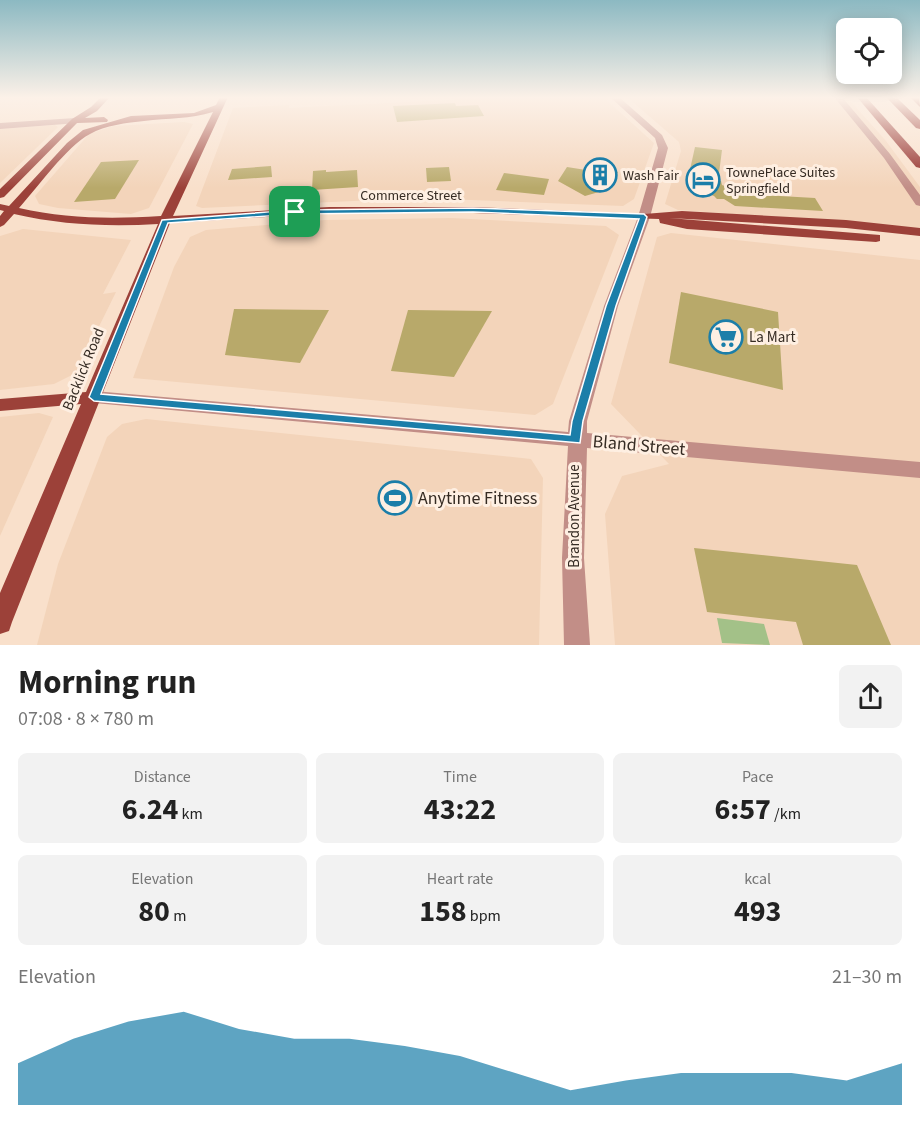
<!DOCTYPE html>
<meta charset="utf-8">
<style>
:root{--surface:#fff;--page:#f2f2f2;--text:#222;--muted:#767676;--accent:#1b7ea9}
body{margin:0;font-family:"Source Sans 3",sans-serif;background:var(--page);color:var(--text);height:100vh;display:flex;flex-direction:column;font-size:22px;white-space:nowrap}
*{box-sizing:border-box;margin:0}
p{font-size:20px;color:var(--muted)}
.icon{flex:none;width:33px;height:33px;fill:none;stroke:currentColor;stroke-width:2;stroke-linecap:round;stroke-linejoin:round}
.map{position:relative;height:645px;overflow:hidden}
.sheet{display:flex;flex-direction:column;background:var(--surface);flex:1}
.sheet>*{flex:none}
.controls{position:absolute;left:836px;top:18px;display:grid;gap:12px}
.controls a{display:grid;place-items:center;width:66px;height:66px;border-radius:9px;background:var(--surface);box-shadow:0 3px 15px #0003;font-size:30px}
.pin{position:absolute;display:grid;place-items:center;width:51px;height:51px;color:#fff;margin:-26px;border-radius:12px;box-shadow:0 3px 9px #0006}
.round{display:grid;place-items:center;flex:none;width:63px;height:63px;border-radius:9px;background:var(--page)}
.head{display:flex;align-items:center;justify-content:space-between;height:102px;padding:0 18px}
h1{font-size:33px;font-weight:700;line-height:45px}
.stats{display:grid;grid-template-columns:repeat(3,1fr);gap:9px;height:102px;padding:6px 18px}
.stats div{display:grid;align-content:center;border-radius:9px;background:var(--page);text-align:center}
.stats b{font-size:30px;font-weight:700}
.stats small{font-size:16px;font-weight:400}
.stats p{font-size:16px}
.chart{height:168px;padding:12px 18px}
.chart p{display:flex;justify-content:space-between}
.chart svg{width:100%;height:108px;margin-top:6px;fill:var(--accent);opacity:.7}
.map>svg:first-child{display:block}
</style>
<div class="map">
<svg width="920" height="645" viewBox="0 0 920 645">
<rect width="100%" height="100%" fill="#f9e0cb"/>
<g fill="#f3d4ba">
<path d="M512,97H603L654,143L634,199L623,206L420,198L202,208L196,206L233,108L289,105V108Z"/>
<path d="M627,97H847L886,141L920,187V231L844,222L678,210L665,204L681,151L679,142Z"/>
<path d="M184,122L193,124L149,208L131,214L58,208L39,204L35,196L89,134L113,126Z"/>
<path d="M55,125L58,127L0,183V129Z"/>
<path d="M451,218L606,226L619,235L553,404L535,415L133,378L174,267L190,237L206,230L325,220Z"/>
<path d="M23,229L131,240L103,294L116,292L76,373L54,384L0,390V236Z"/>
<path d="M671,233L920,260V645H615L605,514L622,476L669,464L611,404L657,237Z"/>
<path d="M39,413L53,417L0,536V417Z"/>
<path d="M146,419L531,459L543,478L539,645H37L58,564L107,437L122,424Z"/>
</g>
<path fill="#a3c188" d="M717,618L764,624L770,645L722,643Z"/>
<g fill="#b8a96a">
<path d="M455,103L456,106L478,105L484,116L397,122L393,106Z"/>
<path d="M695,147L722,150L718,181H721L722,185L746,194L815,198L823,211L735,206L724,199H717L714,196L696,189L697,186L687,183Z"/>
<path d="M139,160L115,199L74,202L101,162Z"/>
<path d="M271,166L272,177L228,180L232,169Z"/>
<path d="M449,167L451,181L427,182L426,168Z"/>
<path d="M567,167L586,170L587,167L618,172L609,189L585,196L558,181Z"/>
<path d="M326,170V172L357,170L358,187L312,190L313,171Z"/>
<path d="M504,173L549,179L544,195L496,190Z"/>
<path d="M681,292L778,312L783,390L669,363Z"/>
<path d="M234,309L329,310L300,363L225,355Z"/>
<path d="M408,310L492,311L454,377L391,371Z"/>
<path d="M694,548L857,565L891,645H803L796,622L707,612Z"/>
</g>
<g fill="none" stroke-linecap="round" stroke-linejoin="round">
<g fill="#c28e87" fill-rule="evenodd">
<path d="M610,97H619L662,135L668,148L650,217L618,306L587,421V433L920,462V478L587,448L584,558L590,645H564L562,558L568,446L94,403L88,401L85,397L88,393L94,391L568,432L569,421L604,306L638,217L658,148L655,138Z"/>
<path d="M834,97H842L890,154L920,195V206L916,205L884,158Z"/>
<path d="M75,118L78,119V123L0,129V123Z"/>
</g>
<g fill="#9c4139" fill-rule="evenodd">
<path d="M101,97H110L97,111L85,118L104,117L108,120L107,122L77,123L4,197L0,198V189L72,119L91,107Z"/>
<path d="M220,97H228L173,216L329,207H473L644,214L682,211L846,220L920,228V236L846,228L669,218L880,235V241L876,242L687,229L660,223L659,219L473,213H329L170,223L12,622L9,631L0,634V593L81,404L0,411V399L86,392L158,224C109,227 62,225 14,214L4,225L0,227V216L4,211L0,210V204L9,206L67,143L83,130L131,116L194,113L216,105ZM213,112L161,216C113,219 67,219 19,208C37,188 67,146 90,134C105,125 127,123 144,121C168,118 190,119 213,112Z"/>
</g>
<g fill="#8b1f1b" fill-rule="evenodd">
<path d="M857,97H866L920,157V168L916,167Z"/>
<path d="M886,97H896L920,120V129L916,128Z"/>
<path d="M910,97H919L920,107Z"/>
</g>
</g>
<linearGradient id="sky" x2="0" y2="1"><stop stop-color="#8cb9c2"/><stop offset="0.52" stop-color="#fcf1e8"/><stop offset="1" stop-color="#fcf1e8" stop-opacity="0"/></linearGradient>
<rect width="920" height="188" fill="url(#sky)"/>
<path fill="#1b7ea9" stroke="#fff" stroke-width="1.5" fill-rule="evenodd" d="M473,208L644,214L647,217L616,306L583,421L580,443L94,401L89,397L162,220L295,210ZM473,212L639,219L606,306L572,421L570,435L101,394L168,223L295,214Z"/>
<defs>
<g id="building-ring" transform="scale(1.725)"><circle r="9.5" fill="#feefe2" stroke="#1b7ea9" stroke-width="1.5"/><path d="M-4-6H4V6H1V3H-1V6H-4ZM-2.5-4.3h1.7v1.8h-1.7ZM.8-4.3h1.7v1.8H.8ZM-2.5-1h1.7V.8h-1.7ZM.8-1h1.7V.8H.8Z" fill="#1b7ea9"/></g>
<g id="hotel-ring" transform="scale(1.725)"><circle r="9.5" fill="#feefe2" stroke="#1b7ea9" stroke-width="1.5"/><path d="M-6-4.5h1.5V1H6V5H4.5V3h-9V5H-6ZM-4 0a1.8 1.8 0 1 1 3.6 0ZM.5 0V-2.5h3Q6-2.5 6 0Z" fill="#1b7ea9"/></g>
<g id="supermarket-ring" transform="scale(1.725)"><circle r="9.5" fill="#feefe2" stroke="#1b7ea9" stroke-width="1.5"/><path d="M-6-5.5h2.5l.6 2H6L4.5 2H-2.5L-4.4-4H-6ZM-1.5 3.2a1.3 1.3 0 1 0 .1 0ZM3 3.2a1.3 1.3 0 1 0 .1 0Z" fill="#1b7ea9"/></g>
<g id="stadium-ring" transform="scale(1.725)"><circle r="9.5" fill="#feefe2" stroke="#1b7ea9" stroke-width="1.5"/><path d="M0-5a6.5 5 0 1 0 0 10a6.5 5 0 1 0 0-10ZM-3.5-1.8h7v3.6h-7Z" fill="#1b7ea9"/></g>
</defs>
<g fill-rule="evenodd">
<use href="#building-ring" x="600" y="175"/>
<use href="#hotel-ring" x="703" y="180"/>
<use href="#supermarket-ring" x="726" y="337"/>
<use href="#stadium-ring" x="395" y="498"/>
</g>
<g text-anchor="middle" stroke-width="6" stroke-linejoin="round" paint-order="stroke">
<g font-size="14" fill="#352b23" stroke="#feefe2" text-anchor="start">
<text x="726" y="177">TownePlace Suites<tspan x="726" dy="16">Springfield</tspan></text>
<text x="623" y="180">Wash Fair</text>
</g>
<g font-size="14" fill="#352b23" stroke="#feefe2">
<text x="411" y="200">Commerce Street</text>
</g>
<g font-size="15" fill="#352b23" stroke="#feefe2" text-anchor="start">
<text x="749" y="342">La Mart</text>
</g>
<g font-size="15" fill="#352b23" stroke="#feefe2">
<text transform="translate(83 369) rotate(-68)" y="5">Backlick Road</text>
<text transform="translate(574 516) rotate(-90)" y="5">Brandon Avenue</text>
</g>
<g font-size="18" fill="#352b23" stroke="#feefe2">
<text transform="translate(639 445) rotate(5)" y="6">Bland Street</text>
</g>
<g font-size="18" fill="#352b23" stroke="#feefe2" text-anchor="start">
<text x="418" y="504">Anytime Fitness</text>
</g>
</g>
</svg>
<div class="controls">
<a><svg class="icon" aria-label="locate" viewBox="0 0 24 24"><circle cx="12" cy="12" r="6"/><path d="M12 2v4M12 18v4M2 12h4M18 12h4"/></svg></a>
</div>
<div class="pin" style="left:295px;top:212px;background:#1e9e55"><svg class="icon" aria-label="arrive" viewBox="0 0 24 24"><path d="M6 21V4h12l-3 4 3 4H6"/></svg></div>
</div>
<section class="sheet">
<div class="head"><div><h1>Morning run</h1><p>07:08 · 8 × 780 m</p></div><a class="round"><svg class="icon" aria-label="share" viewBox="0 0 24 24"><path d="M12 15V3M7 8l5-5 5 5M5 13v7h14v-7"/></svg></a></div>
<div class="stats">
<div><p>Distance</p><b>6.24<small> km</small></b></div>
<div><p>Time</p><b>43:22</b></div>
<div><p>Pace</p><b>6:57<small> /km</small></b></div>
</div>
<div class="stats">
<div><p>Elevation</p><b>80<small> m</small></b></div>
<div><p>Heart rate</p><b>158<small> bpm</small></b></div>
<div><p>kcal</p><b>493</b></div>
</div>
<div class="chart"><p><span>Elevation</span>21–30 m</p>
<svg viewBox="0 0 160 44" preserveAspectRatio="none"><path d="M0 44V27L10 17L20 10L30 6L40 13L50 17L60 17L70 20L80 24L90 31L100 38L110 34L120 31L130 31L140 31L150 34L160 27V44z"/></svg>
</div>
</section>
